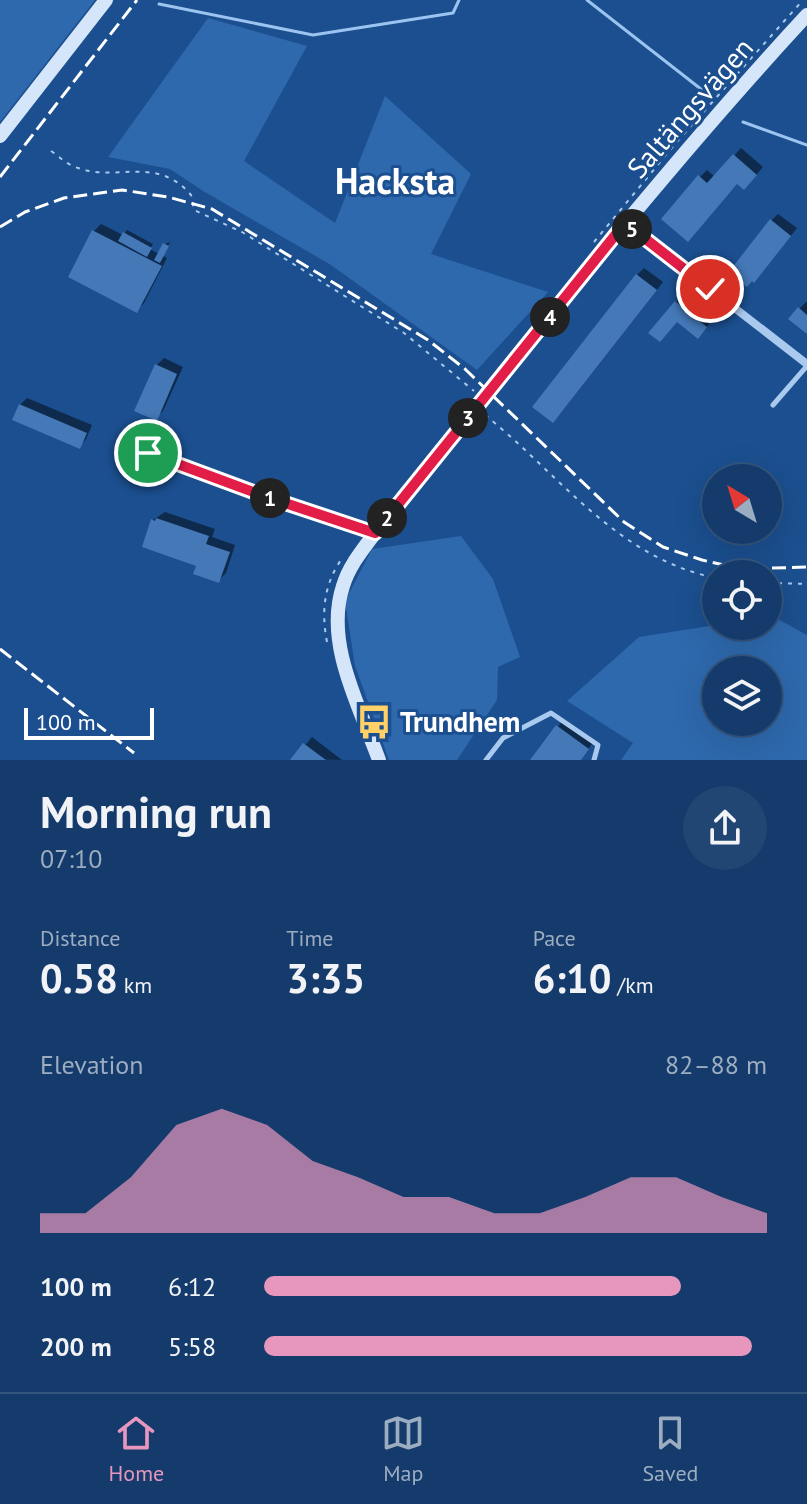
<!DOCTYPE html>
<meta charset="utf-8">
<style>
:root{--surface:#143b6b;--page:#214673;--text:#f1f3f6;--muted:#9dadc1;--line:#33557e;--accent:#e797bd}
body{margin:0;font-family:"PT Sans",sans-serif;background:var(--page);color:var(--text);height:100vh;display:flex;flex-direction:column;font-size:30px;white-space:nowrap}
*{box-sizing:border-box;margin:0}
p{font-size:26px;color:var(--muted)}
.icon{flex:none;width:44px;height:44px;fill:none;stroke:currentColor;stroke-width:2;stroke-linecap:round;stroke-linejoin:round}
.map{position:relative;height:760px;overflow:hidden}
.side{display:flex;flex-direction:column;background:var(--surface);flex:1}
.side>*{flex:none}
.needle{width:52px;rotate:322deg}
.fabs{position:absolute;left:702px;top:464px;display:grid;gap:16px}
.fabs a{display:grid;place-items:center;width:80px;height:80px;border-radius:50%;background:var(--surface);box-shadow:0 8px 32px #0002,0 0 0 2px var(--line);font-size:40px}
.scale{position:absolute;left:24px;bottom:20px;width:130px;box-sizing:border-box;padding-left:8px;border:4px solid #fff;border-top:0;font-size:22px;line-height:28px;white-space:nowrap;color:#fff;-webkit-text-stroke:6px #1b4f8f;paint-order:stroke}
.pin{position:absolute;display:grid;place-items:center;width:68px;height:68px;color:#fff;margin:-34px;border:4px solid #fff;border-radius:50%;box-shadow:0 2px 8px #0007}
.km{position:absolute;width:40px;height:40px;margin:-20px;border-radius:50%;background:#222;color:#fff;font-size:22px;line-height:40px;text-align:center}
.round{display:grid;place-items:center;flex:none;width:84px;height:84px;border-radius:42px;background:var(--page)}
.overview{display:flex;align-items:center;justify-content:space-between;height:136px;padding:0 40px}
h1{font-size:44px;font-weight:700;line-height:60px}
.stats{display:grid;grid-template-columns:repeat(3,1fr);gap:12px;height:136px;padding:8px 40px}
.stats div{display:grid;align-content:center}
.stats b{font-size:40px;font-weight:700}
.stats small{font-size:22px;font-weight:400}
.stats p{font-size:22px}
.chart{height:224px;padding:16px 40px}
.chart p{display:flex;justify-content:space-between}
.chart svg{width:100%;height:144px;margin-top:8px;fill:var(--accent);opacity:.7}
ul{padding:0 40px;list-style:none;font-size:26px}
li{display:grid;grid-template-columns:128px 96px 1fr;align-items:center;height:60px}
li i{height:20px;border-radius:10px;background:var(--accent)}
.menu{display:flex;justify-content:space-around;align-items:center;height:112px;border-top:2px solid var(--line);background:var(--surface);font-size:22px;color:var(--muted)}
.menu a{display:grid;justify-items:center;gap:4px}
.menu .active{color:var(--accent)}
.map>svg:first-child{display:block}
</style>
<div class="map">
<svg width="807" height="760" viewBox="0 0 807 760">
<rect width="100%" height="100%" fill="#1b4f8f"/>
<g fill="#2e69ad" fill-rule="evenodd">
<path d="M0,0H95L0,122Z"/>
<path d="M208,18L307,46L244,161L335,223L385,96L471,174L431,254L548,292L477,370L331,265L203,191L170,169L108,157Z"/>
<path d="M461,536L493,579L520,657L498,667L497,700L457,760H389L355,666L345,601L372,549Z"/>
<path d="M772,616L807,635V760H621L633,743L567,701L639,637L716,625L768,626V617ZM716,670H768V722H716Z"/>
</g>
<g fill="#0007">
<path d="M741,148L763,167L751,181L737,182L695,232L700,177L707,170L715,177Z"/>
<path d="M778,214L797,228L761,273L771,221Z"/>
<path d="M101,224L123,235L127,230L153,244L150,249L159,254L165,244L170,242L163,256L167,258L144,303L137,310L70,276L94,231Z"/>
<path d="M644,268L663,282L560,414L637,275Z"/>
<path d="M683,295L713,319L705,329L678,320L676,302Z"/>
<path d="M806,302H807V331L799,309Z"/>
<path d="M164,358L183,367L163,411L156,418L157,365Z"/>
<path d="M27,398L92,425L86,439L79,447L20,405Z"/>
<path d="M165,512L215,529L212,537L235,545L226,573L219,580L198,565L153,520Z"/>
<path d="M564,719L594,741L580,760H532Z"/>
<path d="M312,737L342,760L294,759Z"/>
</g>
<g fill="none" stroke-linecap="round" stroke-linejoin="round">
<g stroke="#9cc4f0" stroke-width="3">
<path d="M587,0L706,93"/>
<path d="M159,4L313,35L453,13L459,0"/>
<path d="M743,122L807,145"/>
</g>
</g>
<g fill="#4478b7">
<path d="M733,154L757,175L744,190L737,184L688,242L661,219L698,175L707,183Z"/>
<path d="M770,219L791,236L754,283L752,281L747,287L728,273Z"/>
<path d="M92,230L162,266L137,313L68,277Z"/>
<path d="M123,232L152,248L147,257L118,241Z"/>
<path d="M163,243L169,246L160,263L154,260Z"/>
<path d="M636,274L657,290L553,423L532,407Z"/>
<path d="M675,301L707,327L698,339L677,322L660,342L648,333Z"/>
<path d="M798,307L807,315V334L788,319Z"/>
<path d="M155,364L177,374L157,421L134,411Z"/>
<path d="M19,404L87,433L80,449L12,420Z"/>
<path d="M156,518L209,536L206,544L230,552L219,583L193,574L196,566L142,547L151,519L155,521Z"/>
<path d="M556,725L589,749L581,760H530Z"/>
<path d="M303,743L326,760H290Z"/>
</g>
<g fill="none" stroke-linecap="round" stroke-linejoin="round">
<g stroke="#a9c9ee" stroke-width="2" stroke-dasharray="4 6" stroke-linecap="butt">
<path d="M51,151C60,157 67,165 78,168C117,182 157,155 191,195L194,210L242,232L404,333L474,391"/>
<path d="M594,242L675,144L803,0"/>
<path d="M485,415C560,475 617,558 716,578"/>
<path d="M768,583L807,584"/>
<path d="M327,642C321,611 324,583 343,557"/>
</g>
<g stroke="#a9c9ee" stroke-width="5">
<path d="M773,405L807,366"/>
<path d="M148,453L264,496L374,533"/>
<path d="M486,760L503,738L551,713L598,745L594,760"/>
</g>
<path stroke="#a9c9ee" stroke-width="8" d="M625,223L807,364"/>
<g stroke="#d6e6fa" stroke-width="14">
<path d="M0,136L106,0"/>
<path d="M379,760C360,707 324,643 343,586C349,566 363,549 375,533C517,358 654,180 807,15"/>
</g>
<g stroke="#fff" stroke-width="3" stroke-dasharray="14 6" stroke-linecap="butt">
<path d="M0,177L137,0"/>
<path d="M0,227L25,212L64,198L122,190L168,197L212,209L428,340L465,369L624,522L663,547L702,560L742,569L807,567"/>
<path d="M0,649L134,753"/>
</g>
</g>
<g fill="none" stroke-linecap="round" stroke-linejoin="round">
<g stroke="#fff" stroke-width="16">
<path id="route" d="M148,453L264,496L375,533L625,223L710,289"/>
</g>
<use href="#route" stroke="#e11d48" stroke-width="10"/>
</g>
<defs>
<g id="bus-bare" transform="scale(2.76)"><path d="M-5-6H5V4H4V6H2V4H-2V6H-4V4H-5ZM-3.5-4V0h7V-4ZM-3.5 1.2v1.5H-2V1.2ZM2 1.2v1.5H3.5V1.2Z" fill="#ffd166" stroke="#1b4f8f" stroke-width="2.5" paint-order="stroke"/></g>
</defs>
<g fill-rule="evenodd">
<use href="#bus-bare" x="374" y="722"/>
</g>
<g text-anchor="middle" stroke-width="6" stroke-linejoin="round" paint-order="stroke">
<g font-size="28" fill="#fff" stroke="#1b4f8f">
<text transform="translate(690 108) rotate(-49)" y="10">Saltängsvägen</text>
</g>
<g font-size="28" font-weight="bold" fill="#fff" stroke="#1b4f8f" text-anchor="start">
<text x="400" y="732">Trundhem</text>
</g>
<g font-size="36" font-weight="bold" fill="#fff" stroke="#1b4f8f">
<text x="395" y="194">Hacksta</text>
</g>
</g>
</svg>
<div class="fabs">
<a><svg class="needle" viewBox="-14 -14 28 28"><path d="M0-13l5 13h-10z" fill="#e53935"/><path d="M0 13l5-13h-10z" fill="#9dadc1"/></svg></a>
<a><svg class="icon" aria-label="locate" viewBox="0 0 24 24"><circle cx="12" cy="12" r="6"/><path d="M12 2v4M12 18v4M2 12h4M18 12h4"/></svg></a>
<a><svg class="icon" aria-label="layers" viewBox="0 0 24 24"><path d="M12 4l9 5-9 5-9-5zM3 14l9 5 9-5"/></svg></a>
</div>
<div class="scale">100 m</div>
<div class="pin" style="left:148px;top:453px;background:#1e9e55"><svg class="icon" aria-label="arrive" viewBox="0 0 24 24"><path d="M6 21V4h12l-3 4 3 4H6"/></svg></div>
<div class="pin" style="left:710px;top:289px;background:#d93025"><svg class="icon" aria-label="check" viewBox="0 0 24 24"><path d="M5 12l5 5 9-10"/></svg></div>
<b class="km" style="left:270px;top:498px">1</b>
<b class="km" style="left:387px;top:518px">2</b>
<b class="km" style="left:468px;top:418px">3</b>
<b class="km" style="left:550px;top:317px">4</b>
<b class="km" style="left:632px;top:229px">5</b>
</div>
<section class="side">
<div class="overview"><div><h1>Morning run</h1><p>07:10</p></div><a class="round"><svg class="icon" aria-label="share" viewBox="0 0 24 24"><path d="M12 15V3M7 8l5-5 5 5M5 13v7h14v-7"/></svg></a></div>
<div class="stats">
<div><p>Distance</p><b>0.58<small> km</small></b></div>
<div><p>Time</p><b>3:35</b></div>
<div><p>Pace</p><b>6:10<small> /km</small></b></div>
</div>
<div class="chart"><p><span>Elevation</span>82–88 m</p>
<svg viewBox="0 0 160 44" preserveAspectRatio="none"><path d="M0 44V38L10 38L20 27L30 11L40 6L50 11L60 22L70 27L80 33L90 33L100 38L110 38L120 33L130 27L140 27L150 33L160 38V44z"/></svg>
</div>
<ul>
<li><b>100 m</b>6:12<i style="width:83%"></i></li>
<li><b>200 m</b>5:58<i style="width:97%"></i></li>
</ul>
</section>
<nav class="menu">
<a class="active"><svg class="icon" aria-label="home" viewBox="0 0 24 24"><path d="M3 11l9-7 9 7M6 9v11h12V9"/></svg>Home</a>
<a><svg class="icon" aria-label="map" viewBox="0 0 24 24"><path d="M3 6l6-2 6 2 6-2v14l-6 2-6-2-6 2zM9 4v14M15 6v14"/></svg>Map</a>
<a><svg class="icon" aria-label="saved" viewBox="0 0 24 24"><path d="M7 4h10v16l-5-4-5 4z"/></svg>Saved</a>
</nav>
